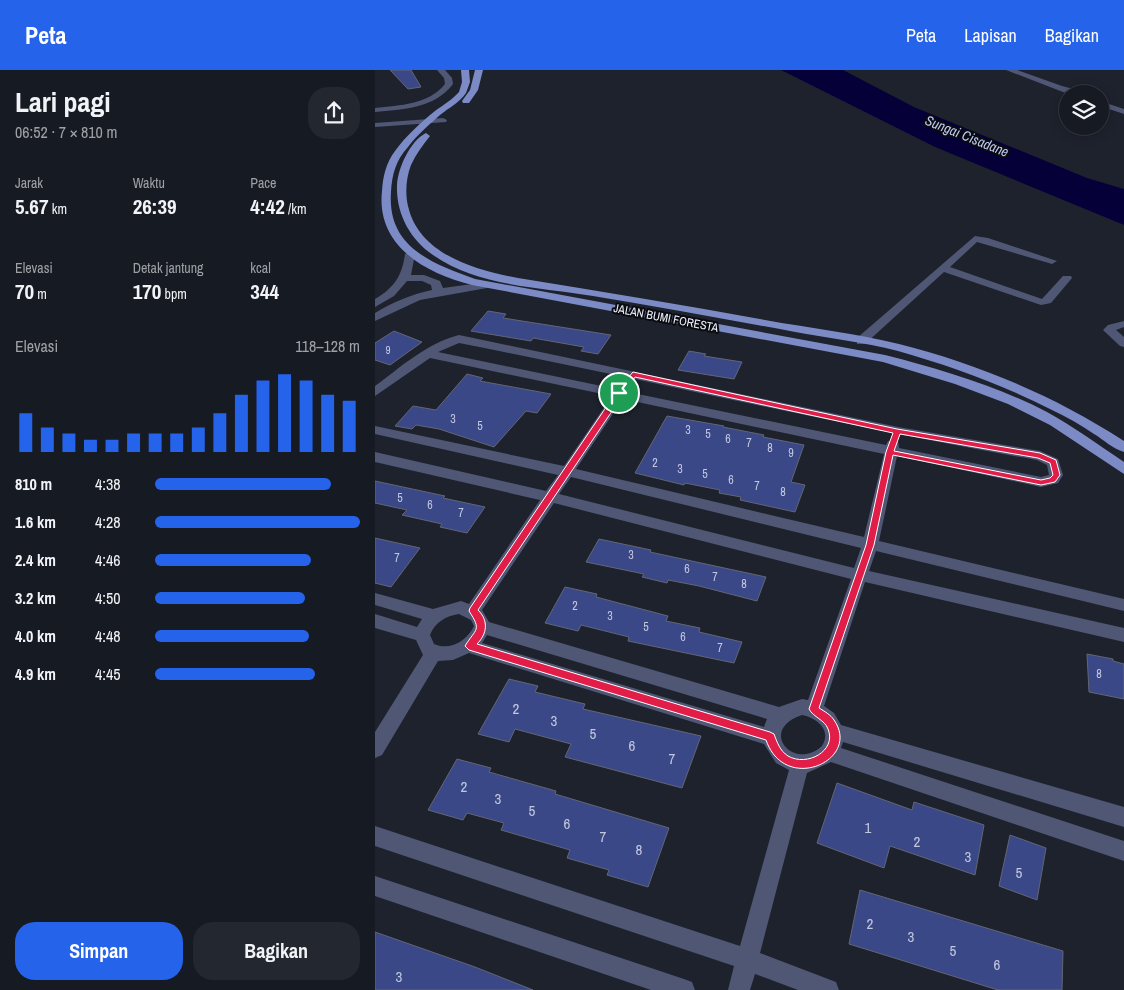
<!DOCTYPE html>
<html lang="id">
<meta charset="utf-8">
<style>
:root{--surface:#161a22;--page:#23272f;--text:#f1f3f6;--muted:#9ea1a5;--line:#353840;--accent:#2563eb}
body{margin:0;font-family:"Archivo Narrow",sans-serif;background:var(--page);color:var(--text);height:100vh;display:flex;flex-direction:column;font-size:19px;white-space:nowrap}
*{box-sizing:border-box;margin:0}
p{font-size:16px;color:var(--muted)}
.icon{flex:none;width:28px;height:28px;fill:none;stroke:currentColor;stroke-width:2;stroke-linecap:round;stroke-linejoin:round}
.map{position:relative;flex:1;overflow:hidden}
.panel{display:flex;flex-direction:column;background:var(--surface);width:375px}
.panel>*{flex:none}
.fabs{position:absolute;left:684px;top:15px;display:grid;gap:10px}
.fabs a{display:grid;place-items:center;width:50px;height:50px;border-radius:50%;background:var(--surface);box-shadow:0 2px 12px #0003,0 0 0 1px var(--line);font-size:25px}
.pin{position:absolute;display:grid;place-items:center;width:42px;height:42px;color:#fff;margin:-21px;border:2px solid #fff;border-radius:50%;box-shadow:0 1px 5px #0007}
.round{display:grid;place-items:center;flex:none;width:52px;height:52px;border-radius:20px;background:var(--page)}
.summary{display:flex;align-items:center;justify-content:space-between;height:85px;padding:0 15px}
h1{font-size:28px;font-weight:800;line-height:38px}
.metrics{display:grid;grid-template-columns:repeat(3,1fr);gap:8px;height:85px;padding:5px 15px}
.metrics div{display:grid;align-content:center}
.metrics b{font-size:21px;font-weight:800}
.metrics small{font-size:14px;font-weight:400}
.metrics p{font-size:14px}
.chart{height:140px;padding:10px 15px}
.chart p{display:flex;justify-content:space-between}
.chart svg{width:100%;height:90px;margin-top:5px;stroke:var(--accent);stroke-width:6}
.button{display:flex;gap:10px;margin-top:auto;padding:10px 15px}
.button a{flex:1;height:58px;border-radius:20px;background:var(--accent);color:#fff;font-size:20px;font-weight:800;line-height:58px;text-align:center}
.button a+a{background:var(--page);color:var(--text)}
ul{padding:0 15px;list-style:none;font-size:16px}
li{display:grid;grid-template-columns:80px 60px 1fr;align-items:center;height:38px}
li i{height:12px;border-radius:6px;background:var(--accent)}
header{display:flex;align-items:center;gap:30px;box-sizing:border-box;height:70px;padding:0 25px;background:var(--accent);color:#fff}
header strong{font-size:24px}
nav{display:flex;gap:28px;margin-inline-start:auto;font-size:18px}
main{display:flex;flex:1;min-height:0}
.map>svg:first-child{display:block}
</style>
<header>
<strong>Peta</strong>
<nav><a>Peta</a><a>Lapisan</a><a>Bagikan</a></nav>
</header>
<main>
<section class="panel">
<div class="summary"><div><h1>Lari pagi</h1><p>06:52 · 7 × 810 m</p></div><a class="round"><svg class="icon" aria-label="share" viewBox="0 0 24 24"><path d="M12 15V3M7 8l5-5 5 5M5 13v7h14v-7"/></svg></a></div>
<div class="metrics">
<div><p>Jarak</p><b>5.67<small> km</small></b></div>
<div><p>Waktu</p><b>26:39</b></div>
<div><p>Pace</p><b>4:42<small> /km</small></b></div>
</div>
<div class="metrics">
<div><p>Elevasi</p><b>70<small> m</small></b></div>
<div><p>Detak jantung</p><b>170<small> bpm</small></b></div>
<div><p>kcal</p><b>344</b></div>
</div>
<div class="chart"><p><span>Elevasi</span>118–128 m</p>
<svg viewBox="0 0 160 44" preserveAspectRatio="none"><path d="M5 44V25M15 44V32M25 44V35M35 44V38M45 44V38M55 44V35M65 44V35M75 44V35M85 44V32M95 44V25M105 44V16M115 44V9M125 44V6M135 44V9M145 44V16M155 44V19"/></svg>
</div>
<ul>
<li><b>810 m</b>4:38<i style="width:86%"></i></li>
<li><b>1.6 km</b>4:28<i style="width:100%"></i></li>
<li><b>2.4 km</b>4:46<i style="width:76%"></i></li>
<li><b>3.2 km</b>4:50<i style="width:73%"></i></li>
<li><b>4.0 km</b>4:48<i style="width:75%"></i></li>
<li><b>4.9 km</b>4:45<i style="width:78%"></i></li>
</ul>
<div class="button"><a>Simpan</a><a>Bagikan</a></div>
</section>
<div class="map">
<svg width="749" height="920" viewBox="0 0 749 920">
<rect width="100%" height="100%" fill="#1e222d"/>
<path fill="#060039" d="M406,0H468L539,37L712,108L749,119V155L560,77Z"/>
<g fill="#3b4888" stroke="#626673">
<path d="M15,0H36L46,17L33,19Z"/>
<path d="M113,241L131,244L128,248L236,265L223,284L206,281L209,277L158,268L156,271L96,261Z"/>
<path d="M19,261L47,272L15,295L0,290V273Z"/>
<path d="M314,281L331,284L329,286L367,292L359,309L303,300Z"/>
<path d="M92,304L108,308L105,311L176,324L162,343L151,341L119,377L64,359L41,355L37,359L20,356L38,336L61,340Z"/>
<path d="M292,346L349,356L348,357L389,365L388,367L429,375L416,412L430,415L420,442L365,430L366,427L344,423L345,420L310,413L309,415L260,403Z"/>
<path d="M0,411L70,426L68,428L110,437L92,463L65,457L67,454L27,445L32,440L0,433Z"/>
<path d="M0,468L45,478L16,517L0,513Z"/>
<path d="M224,469L276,480L275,482L391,507L382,531L324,516L293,510L292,513L267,507L269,504L211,492Z"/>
<path d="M190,517L222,524L221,527L293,546L291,551L325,558L324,562L367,572L359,593L253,571L254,567L206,555L203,561L170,553Z"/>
<path d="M712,584L738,589V591L749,594V629L714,622Z"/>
<path d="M134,609L163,616L160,622L210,634L208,639L326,666L307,718L190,687L196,674L140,659L134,672L103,664Z"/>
<path d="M82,689L116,698L114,702L181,721L180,724L294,758L273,817L232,805L234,800L192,788L195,780L126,760L129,753L92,743L88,750L53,740Z"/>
<path d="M462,713L537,740L539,732L609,755L600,805L515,776L509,798L442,773Z"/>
<path d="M635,765L671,778L662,830L624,816Z"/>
<path d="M485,820L688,881L687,920H623L474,874Z"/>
<path d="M0,862L100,897L158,920H0Z"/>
</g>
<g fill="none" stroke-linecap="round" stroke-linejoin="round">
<g fill="#4f5774" fill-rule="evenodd">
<path d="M62,0H70L77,8L78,14C59,39 28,39 0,42V38C25,35 53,35 70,14L69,8Z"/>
<path d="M631,0H642L687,16L718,24H693Z"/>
<path d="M725,31L749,39V44L725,36Z"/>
<path d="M68,48L72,50L71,52L0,57V53Z"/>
<path d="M600,166L613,168L682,191L677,194L602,172L575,197L667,229L688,206H696L697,208L676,233L666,235L569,202L490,274H482V268Z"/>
<path d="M35,181L40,184L36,205H49L65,211L68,218L112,212L117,215L112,218L45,230L0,251V243C18,232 37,224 57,220L56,215L47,211H32L19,226L0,237V229C19,218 27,206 30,184Z"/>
<path d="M749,251V257L741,260L749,267V277L745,276L728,260L733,255Z"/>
<path d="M84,265L523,357L665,381L683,389L688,405L683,413L666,417L522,386L504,471L749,529V541L501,481L494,501L749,558V572L490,512L449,636L459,643L466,655L749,737V757L468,672L466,678L749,771V791L456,692L432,703L385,883L461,912L464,920H423L380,904L375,920H353L359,896L0,776V756L365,876L414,700L401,693L389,674L94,583L78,590L63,591L7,685L0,688V662L48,585L41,570L0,558V544L42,557L47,549L0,535V523L58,539L86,531L94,534L165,430L0,392V382L171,421L183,405L0,364V356L189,396L237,326L55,288L0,326V316C26,297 52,273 84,265ZM84,273C277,311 468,356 662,390L672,395L674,405L666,407L524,378L523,371H513L511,375L253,322L256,316L250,312L246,313L241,319L63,282ZM248,329L509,384L489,467L201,399ZM196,407L486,478L479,498L184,424ZM179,433L476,509L433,630L427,629L404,637L114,552L107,540ZM84,544L96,550L99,556C92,571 75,581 59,574L55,565C60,552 71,546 84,544ZM112,565L392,649L389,657L107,573ZM427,645C442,648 457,660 447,676C419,702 382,660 427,645Z"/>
<path d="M0,806L309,909L317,912L320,920H276L0,826Z"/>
</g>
<g fill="#7c8bc6" fill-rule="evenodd">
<path d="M86,0H94L95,12L91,23C84,33 75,37 65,45C54,55 42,65 33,77C21,90 17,104 16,122C12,177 56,193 100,209L510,285C565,299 622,316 672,342C699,357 724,375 749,392V404L675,355L633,334L580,314L508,292L97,215C49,203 1,175 7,121C8,106 11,93 20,81C31,66 45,53 60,41C68,35 77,30 84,22L87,12Z"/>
<path d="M100,0H108L103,20L94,33H88L87,31L95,20Z"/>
<path d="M51,63L55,66C48,75 41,84 36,95C31,108 30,123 33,136C44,185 101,200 143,208C225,221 308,235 390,250C434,258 480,263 524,274C603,294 680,326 749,371V382C738,379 729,370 719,364C706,355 692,347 677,340C628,315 576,296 523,281C488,272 451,268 415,261C350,249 284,237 218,226C166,217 103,217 58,185C35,169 21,144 22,115C23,98 35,71 51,63Z"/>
</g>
</g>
<path fill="#e11d48" stroke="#fff" fill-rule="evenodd" d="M258,302L522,359L665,383L681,390L685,405L680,412L666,415L518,385L499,475L444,638C449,641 456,645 459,650C487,690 410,725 391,670L94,580L90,576C101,558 107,561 94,541L95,538L242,321ZM260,307L518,363L511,382L491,475L434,639C438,647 450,650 453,659C462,681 432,697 413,686C405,681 402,672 399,664L395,662L102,574C112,564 114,551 103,540ZM525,364L663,388L675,393L678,405L675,408L666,410L519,381Z"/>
<g text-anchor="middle" stroke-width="4" stroke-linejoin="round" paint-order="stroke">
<g font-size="11" fill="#c3c8de">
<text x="13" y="284">9</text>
</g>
<g font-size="12" fill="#f0f3fb" stroke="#0a0b10">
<text transform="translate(291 248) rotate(11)" y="4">JALAN BUMI FORESTA</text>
</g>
<g font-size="12" fill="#c3c8de">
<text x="78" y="353">3</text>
<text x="105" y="360">5</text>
<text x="313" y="364">3</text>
<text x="333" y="368">5</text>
<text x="353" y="373">6</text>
<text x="374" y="377">7</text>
<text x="395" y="382">8</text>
<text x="416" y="387">9</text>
<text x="280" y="397">2</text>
<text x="305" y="403">3</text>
<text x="330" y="408">5</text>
<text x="356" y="414">6</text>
<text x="382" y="420">7</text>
<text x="408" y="426">8</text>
<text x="25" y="432">5</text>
<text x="55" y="439">6</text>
<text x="86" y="447">7</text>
<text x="256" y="489">3</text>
<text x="22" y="492">7</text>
<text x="312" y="503">6</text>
<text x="340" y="511">7</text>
<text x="369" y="518">8</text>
<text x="200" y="540">2</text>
<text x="235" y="550">3</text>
<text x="271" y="561">5</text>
<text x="308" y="571">6</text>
<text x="345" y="582">7</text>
<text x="724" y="608">8</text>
</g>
<g font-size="14" font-style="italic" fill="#bfcaf0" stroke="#0a0b10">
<text transform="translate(592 66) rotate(22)" y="5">Sungai Cisadane</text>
</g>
<g font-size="15" fill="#c3c8de">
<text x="141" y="644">2</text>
<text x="179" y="656">3</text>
<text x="218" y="669">5</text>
<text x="257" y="681">6</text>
<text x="297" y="694">7</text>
<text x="89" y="722">2</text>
<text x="123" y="734">3</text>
<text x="157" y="746">5</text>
<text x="192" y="759">6</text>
<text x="493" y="763">1</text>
<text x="228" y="772">7</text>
<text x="542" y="777">2</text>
<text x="264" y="785">8</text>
<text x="593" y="792">3</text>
<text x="644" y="808">5</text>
<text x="495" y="859">2</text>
<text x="536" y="872">3</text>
<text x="578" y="886">5</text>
<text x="622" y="900">6</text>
<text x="24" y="912">3</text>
</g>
</g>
</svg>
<div class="fabs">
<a><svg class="icon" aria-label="layers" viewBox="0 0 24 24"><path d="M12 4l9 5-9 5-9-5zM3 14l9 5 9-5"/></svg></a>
</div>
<div class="pin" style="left:244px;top:323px;background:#1e9e55"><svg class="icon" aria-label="arrive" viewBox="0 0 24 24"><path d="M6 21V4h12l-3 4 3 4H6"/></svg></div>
</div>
</main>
